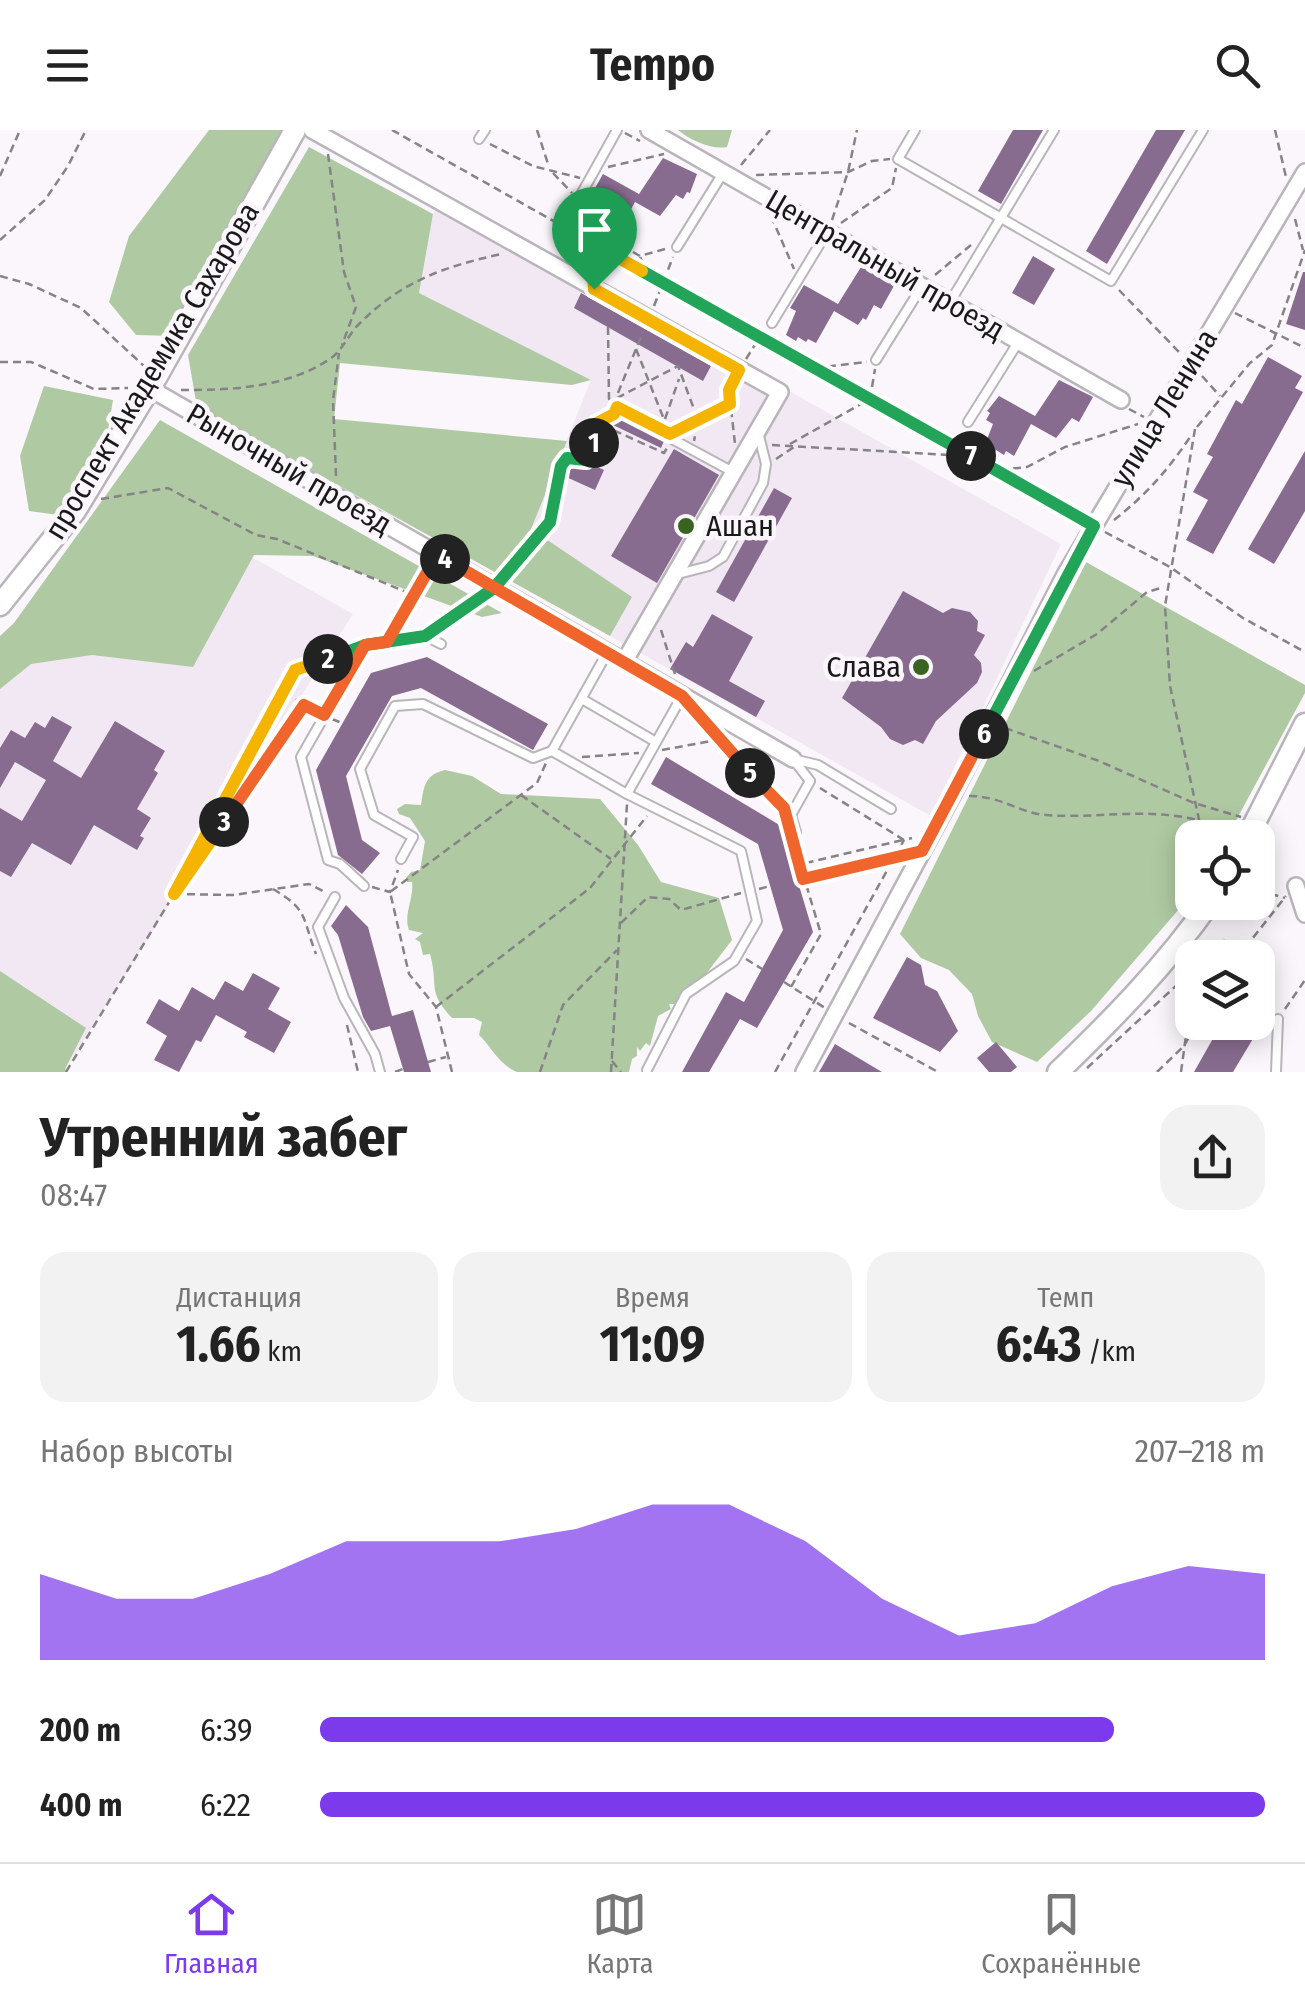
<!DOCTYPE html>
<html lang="ru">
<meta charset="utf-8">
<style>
:root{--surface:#fff;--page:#f2f2f2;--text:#222;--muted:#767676;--line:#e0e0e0;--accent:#7c3aed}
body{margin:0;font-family:"Fira Sans Condensed",sans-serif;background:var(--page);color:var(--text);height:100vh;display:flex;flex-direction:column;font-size:38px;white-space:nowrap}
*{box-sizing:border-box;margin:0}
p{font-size:32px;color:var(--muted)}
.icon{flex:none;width:55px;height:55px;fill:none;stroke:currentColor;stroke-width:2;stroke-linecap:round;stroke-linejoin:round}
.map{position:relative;height:942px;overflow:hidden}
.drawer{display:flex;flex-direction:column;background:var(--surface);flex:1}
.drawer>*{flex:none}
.fabs{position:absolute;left:1175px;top:690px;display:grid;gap:20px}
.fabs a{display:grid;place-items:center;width:100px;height:100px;border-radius:20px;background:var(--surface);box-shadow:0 5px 25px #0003;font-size:50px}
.pin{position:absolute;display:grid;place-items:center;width:85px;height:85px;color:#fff;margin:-102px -42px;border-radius:50% 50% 50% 0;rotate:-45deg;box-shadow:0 0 10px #0007}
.pin .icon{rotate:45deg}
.km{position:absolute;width:50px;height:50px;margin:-25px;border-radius:50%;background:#222;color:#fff;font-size:28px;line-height:50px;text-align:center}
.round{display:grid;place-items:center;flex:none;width:105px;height:105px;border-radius:30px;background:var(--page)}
.overview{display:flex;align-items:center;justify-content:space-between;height:170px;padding:0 40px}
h1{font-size:55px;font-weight:700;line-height:75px}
.metrics{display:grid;grid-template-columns:repeat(3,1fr);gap:15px;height:170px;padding:10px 40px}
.metrics div{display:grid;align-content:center;border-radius:25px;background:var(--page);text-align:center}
.metrics b{font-size:50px;font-weight:700}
.metrics small{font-size:28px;font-weight:400}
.metrics p{font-size:28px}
.chart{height:280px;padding:20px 40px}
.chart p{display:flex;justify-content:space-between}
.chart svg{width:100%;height:180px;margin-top:10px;fill:var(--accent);opacity:.7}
ul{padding:0 40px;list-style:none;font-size:32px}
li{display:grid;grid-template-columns:160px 120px 1fr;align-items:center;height:75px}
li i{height:25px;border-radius:12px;background:var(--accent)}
header{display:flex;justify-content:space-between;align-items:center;height:130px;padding:0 40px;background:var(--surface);font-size:45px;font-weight:700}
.dock{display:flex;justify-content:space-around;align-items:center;height:140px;border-top:2px solid var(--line);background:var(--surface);font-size:28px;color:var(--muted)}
.dock a{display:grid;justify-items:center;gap:5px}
.dock .active{color:var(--accent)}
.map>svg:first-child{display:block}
</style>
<header><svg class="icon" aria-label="menu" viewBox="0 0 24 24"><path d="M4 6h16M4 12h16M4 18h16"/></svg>Tempo<svg class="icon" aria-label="search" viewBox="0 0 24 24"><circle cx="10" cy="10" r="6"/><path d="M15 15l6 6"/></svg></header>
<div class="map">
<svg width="1305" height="942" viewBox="0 0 1305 942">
<rect width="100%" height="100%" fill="#faf6fb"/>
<g fill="#f1e8f3">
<path d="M443,66L1061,414L931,686L610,506L631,467L531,399L591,250L418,163L433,84Z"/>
<path d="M117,351L353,484L65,940L0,899V506L14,493Z"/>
</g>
<g fill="#afcaa2">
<path d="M209,0H291L174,206L136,205L109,172L129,106Z"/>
<path d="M678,0H732L727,17C711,20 690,10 678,0Z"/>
<path d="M309,17L433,84L419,163L591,250L572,255L340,233L334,289L567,311L531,399L632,467L610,506L197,277L188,225Z"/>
<path d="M44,256L113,270L102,337L66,386L29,381L20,326Z"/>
<path d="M160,290L502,483L482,487L313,426L254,425L193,537L92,525L31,534L0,559V506L14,493Z"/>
<path d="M1086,432L1305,555V563L1227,707L1192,708V764L1091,881L1037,932L992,912L978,886L972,864L949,840L921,828L900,804Z"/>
<path d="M445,640L472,646L501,664L600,669L638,715L661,752L719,768L732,810L706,844L675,874H669L671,879L658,886L650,916L646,913L640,921L637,917V926L632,929L629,942C607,942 533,942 517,942C499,935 490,915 479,905L482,892L474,888H452C426,860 439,856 430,824L423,825L420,812L415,809L423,803L409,800C403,784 414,770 412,752H407L406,748L411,742L420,740L425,711L410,688L399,684L397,679L405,674L421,675C424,657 424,645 445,640Z"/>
<path d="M0,841L86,898L65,939L67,942H0Z"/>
</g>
<g fill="#886c8f">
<path d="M1013,0H1043L1001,74L978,61Z"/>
<path d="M1156,0H1185L1107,134L1086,121Z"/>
<path d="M663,28L697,44L690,63L687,62L683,69L676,65L660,86L635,72L618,103L610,99L608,103L600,98L598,101L587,95L597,72L590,67L603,44L639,64Z"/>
<path d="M1033,126L1055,139L1034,175L1012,163Z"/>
<path d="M861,137L895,154L881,179L874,175L866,190L863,188L858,195L834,181L816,213L808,209L806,212L798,207L796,211L786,205L796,181L790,178L804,155L838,174Z"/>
<path d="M1303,142H1305V200L1286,194Z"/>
<path d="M581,163L711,236L703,251L574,178Z"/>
<path d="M1268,227L1302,246L1295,258L1303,262L1213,424L1186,410L1208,370L1193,362L1213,327L1207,324L1236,270L1242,274Z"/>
<path d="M1059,250L1093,267L1079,292L1072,288L1056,308L1031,294L1014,326L1006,321L1004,325L996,320L994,323L984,317L993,294L986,290L990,283L987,281L999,266L1035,286Z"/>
<path d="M620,282L667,304L661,318L613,295Z"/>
<path d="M674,319L719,345L657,453L611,426Z"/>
<path d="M1305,321V381L1274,434L1248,419Z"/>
<path d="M573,326L604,340L595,360L564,346Z"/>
<path d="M774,358L792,368L734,472L716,462Z"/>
<path d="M903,461L943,483L952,478L970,482L978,491L977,501L985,505L974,525L981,533L982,542L977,553L936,591L923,614L915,610L903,615L890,609L881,597L842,568Z"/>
<path d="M712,484L753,507L729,551L765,571L756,587L670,539L686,512L693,517Z"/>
<path d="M427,527L548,594L533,620L421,558L392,566L346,646L362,710L380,723L362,744L338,725L316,640L371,543Z"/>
<path d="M52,586L72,597L53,631L81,648L115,591L165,621L154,640L158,643L137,679L151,688L140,706L144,708L137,720L94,695L71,735L32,713L11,747L0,741V678L22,691L46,650L15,632L0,658V618L11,600L25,608L35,592L45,598Z"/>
<path d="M666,627L781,696L813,802L757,898L740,889L709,942H682L726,862L744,872L783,800L758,714L651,654Z"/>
<path d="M346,775L368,797L392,886L413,880L431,942H404L390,896L371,901L363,887L338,805L331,796Z"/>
<path d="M907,827L921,835L925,855L937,861L958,901L940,922L873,888Z"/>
<path d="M253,843L280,858L268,879L291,892L274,923L244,907L247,902L216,885L201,912L196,910L179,942L154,930L167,906L146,893L159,869L179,881L192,857L214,870L225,851L243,861Z"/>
<path d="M1194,892H1229L1254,907L1233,942H1194L1215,905Z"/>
<path d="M996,912L1017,937L1011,942H989L977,928Z"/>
<path d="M835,914L882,942H819Z"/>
</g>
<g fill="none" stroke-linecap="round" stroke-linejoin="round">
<g stroke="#b9b5ba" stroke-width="12">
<g id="lane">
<path d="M915,0L898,29L1111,151L1203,0"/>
<path d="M479,9L485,0"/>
<path d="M578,70L617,0"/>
<path d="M677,117L723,43"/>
<path d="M950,172L1054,0"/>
<path d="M772,193L827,102"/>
<path d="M876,230L922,156"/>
<path d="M968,292L1019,211"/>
<path d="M672,309L733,342"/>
<path d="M678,444L709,436L723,427L763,353L766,334L759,306"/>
<path d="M387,512L437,425"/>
<path d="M582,569L656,612"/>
<path d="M552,621L607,523"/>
<path d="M793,629L818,635L891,679"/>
<path d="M793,629L810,651L791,685L796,702"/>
<path d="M627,664L682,566"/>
<path d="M401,729L413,707L374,685L360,639L395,576L423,574L533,628L552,621L627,664L741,721L757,791L734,831L686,864L647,940"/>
<path d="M364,756L340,734L328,730L301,627L365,515L425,506L441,514"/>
<path d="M335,767L318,797L344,868L375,924L380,942"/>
<path d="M1276,942L1278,889"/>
</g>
</g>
<g stroke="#b9b5ba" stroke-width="20">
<g id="street">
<path d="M312,0L780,262L624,532"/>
<path d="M649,0L1121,270"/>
<path d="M149,258L793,629"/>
<path d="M1296,756L1305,784"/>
<path d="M804,942L952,666L1066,443L1305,42"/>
</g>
</g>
<g stroke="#b9b5ba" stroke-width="25">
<g id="secondary">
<path d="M0,475L75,381L157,246L295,0"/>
<path d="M1247,708L1305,594"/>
<path d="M1058,942C1113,889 1166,835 1210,772"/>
</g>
</g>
<g stroke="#858385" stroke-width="2.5" stroke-dasharray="8 5" stroke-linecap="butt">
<path d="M392,0L1081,388"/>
<path d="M537,0L549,37"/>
<path d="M1275,0L1286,47"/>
<path d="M625,3L640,11"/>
<path d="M490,14L533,36L580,48"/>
<path d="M328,24L344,142L356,177L342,215"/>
<path d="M741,35L770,0"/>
<path d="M608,37L664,24"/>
<path d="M553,43L572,63"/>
<path d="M756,45L848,42L872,31L890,29"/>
<path d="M0,46L20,0"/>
<path d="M577,78V86L589,94L592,138"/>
<path d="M771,86L794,139"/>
<path d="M1295,89L1303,120"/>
<path d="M832,90L848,42L857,0"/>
<path d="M841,93L892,58L896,38"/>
<path d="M588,96L640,126L665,119"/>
<path d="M0,110L45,70L68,36L86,0"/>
<path d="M640,127L648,142"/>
<path d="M935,145L971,115"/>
<path d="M0,146L29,154L81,178L144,236"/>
<path d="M1119,160L1179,222"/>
<path d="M654,176L673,127"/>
<path d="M1235,183L1305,218"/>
<path d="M608,197L609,269L613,274"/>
<path d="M636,219L669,302"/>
<path d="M746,229L760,207"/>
<path d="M0,232H31L94,259L128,258"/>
<path d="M815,238L867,232"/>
<path d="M1202,246L1220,266"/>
<path d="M732,254L729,260L735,314"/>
<path d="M181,260C232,260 286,258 330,229C343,220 348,205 359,194C402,151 443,137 501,124"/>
<path d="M617,268L678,236L698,290L694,311"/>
<path d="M613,275L643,202"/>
<path d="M617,277L610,292L613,300L664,323L667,318"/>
<path d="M620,278L667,300"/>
<path d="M1129,279L1144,287"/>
<path d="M665,289L679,249"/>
<path d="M1197,297L1250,233L1272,215L1305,120"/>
<path d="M1195,299L1165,476L1170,556L1203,708"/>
<path d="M676,301L730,273"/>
<path d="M790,314L870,269L875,239"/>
<path d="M772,315L968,326"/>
<path d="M776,329L797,315"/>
<path d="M1000,340L1027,337L1065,317L1138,294"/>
<path d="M336,346L333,270L339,223"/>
<path d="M101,369L168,358L256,405L277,409L404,461"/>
<path d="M1114,390C1147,364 1169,339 1192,304"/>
<path d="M1105,402L1170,437L1243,488L1305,522"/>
<path d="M505,445L550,392L561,336L567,328L585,330L596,309L597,293L614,284"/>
<path d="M434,500L481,467"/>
<path d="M661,500L675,544"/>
<path d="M1034,541L1097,504L1147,462L1164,457"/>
<path d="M284,563L316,581"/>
<path d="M332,589L342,593"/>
<path d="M707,597L784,679"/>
<path d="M1005,598L1099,631L1194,673L1241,687"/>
<path d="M662,620L728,608"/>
<path d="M582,627L639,623"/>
<path d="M820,658L904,710L912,708"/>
<path d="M521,665L611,729"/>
<path d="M969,666C1002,666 1019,683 1046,685C1097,689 1146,677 1197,690"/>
<path d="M793,736L903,710"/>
<path d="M183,750L304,575"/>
<path d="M797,750L902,726"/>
<path d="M372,757L390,762L398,740"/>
<path d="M273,759C309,780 302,788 316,824"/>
<path d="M759,759L770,756"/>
<path d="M1258,760L1285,768"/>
<path d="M174,764L233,765L309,754L327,763"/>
<path d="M621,793L648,767L669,769L681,780L741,763"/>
<path d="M1206,828L1224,809"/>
<path d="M1237,828L1286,766"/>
<path d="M746,829L762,839"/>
<path d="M784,852L825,878"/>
<path d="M791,857L821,804L793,711"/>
<path d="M436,877L590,758L647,686"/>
<path d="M1285,879L1305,850"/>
<path d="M849,893L938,942"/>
<path d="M347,895L358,942"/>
<path d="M612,931L621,942"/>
<path d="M428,932L446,927"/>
<path d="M1087,938L1192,841"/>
<path d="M66,942L174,764L295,540L348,521"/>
<path d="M395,942L403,939"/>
<path d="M452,942L436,877L409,844L390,762L537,653L546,633"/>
<path d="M540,942L563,875L617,820"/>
<path d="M611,942L627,674"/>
<path d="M775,942L904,710"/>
<path d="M1157,942L1184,916L1197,892"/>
<path d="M1181,942L1192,862"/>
</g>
<use href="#lane" stroke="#fff" stroke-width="8"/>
<use href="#street" stroke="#fff" stroke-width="15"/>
<use href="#secondary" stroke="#fff" stroke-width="20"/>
</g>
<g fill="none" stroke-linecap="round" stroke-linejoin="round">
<g stroke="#fff" stroke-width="20">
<path id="split-1" d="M594,313L597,293L614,284L617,277L670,304L730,274L729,260L739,240L594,159"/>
</g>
<g stroke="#fff" stroke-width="20">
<path id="split-2" d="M328,529L365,515L425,506L494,458L550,392L561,336L567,328L586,330L594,313"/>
</g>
<g stroke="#fff" stroke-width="20">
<path id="split-3" d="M224,692L174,764L295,540L328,529"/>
</g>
<g stroke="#fff" stroke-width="20">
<path id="split-4" d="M224,692L304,575L324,585L365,515L387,512L437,425L445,429"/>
</g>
<g stroke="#fff" stroke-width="20">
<path id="split-5" d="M445,429L682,566L750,643"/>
</g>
<g stroke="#fff" stroke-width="20">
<path id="split-6" d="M750,643L784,678L803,749L922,721L984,604"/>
</g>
<g stroke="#fff" stroke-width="20">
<path id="split-7" d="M971,326L1094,396L984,604"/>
</g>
<g stroke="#fff" stroke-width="20">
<path id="split-8" d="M642,141L971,326"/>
</g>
<g stroke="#fff" stroke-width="20">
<path id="split-9" d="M594,159L590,112L642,141"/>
</g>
<use href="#split-1" stroke="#f5b400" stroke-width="12"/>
<use href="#split-2" stroke="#22a559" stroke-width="12"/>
<use href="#split-3" stroke="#f5b400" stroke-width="12"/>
<use href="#split-4" stroke="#f0652b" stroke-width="12"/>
<use href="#split-5" stroke="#f0652b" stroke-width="12"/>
<use href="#split-6" stroke="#f0652b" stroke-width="12"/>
<use href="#split-7" stroke="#22a559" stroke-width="12"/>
<use href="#split-8" stroke="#22a559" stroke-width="12"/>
<use href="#split-9" stroke="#f5b400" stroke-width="12"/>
</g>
<g fill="#386320" stroke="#faf6fb" stroke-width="4">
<circle cx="686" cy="396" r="10"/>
<circle cx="921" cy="537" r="10"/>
</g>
<g text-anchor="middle" stroke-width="9" stroke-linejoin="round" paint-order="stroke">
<g font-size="30" fill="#1a191a" stroke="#faf6fb">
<text transform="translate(885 135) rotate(30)" y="10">Центральный проезд</text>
<text transform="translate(152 241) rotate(-59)" y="10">проспект Академика Сахарова</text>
<text transform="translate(1164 278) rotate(-59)" y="10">улица Ленина</text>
<text transform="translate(289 339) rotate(30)" y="10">Рыночный проезд</text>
</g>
<g font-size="30" fill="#1a191a" stroke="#faf6fb" text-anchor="start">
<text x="706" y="406">Ашан</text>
<text x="901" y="547" text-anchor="end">Слава</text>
</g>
</g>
</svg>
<div class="fabs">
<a><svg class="icon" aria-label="locate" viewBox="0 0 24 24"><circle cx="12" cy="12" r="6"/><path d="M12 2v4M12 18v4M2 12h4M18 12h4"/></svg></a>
<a><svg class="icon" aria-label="layers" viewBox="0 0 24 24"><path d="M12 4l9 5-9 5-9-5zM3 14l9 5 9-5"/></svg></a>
</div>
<div class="pin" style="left:594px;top:159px;background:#1e9e55"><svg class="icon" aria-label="arrive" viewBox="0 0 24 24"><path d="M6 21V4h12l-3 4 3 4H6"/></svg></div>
<b class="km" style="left:594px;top:313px">1</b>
<b class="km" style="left:328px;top:529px">2</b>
<b class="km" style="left:224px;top:692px">3</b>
<b class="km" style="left:445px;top:429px">4</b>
<b class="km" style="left:750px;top:643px">5</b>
<b class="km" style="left:984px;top:604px">6</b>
<b class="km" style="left:971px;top:326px">7</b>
</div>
<section class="drawer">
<div class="overview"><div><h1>Утренний забег</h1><p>08:47</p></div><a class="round"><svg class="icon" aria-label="share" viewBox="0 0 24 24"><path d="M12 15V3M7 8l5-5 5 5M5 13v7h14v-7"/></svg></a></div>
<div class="metrics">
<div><p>Дистанция</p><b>1.66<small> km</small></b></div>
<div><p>Время</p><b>11:09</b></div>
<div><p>Темп</p><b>6:43<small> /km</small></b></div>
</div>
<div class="chart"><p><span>Набор высоты</span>207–218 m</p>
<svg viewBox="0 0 160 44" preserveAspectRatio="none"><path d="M0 44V23L10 29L20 29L30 23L40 15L50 15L60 15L70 12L80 6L90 6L100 15L110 29L120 38L130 35L140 26L150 21L160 23V44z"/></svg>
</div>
<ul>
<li><b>200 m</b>6:39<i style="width:84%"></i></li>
<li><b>400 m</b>6:22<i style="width:100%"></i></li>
</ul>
</section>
<nav class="dock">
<a class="active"><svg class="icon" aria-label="home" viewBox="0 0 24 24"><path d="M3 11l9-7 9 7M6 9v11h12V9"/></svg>Главная</a>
<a><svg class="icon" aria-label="map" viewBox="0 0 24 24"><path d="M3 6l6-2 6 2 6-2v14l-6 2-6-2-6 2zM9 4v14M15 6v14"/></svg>Карта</a>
<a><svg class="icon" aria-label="saved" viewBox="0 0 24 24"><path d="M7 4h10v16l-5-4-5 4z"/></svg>Сохранённые</a>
</nav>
